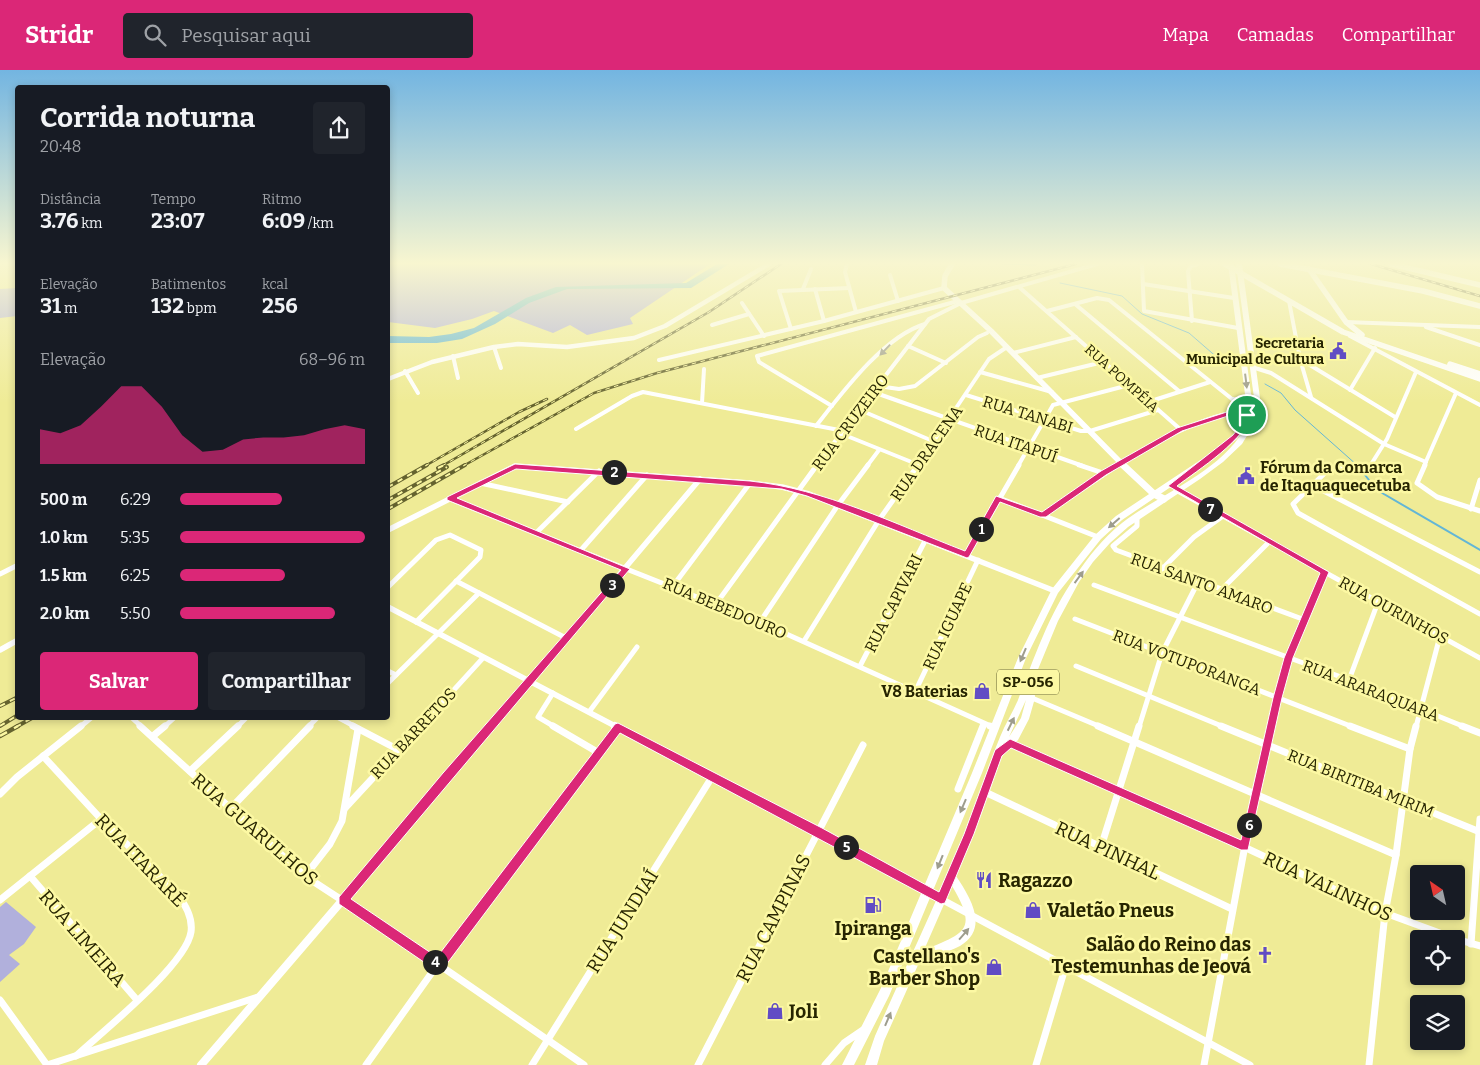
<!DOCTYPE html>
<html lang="pt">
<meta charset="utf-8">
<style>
:root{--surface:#171b24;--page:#20242c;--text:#f1f3f6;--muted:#9ea1a6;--accent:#db2777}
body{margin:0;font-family:Bitter,serif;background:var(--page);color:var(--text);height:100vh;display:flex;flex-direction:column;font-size:19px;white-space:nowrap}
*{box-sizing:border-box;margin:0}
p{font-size:16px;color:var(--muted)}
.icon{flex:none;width:28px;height:28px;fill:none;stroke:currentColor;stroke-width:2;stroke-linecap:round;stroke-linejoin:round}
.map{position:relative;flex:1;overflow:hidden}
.panel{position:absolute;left:15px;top:15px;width:375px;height:635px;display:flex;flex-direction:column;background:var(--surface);border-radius:5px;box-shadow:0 2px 8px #0003}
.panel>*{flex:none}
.needle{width:32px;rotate:326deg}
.controls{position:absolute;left:1410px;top:795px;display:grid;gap:10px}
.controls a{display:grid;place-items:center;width:55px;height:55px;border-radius:5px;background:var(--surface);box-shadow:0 2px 8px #0003;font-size:25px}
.pin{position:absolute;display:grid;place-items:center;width:42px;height:42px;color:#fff;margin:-21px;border:2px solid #fff;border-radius:50%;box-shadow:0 1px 5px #0007}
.km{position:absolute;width:25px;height:25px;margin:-12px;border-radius:50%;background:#222;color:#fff;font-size:14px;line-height:25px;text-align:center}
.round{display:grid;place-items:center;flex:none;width:52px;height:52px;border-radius:5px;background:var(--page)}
.summary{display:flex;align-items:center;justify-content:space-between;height:85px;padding:0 25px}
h1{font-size:28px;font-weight:700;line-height:38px}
.metrics{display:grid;grid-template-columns:repeat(3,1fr);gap:8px;height:85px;padding:5px 25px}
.metrics div{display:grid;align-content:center}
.metrics b{font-size:21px;font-weight:700}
.metrics small{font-size:14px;font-weight:400}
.metrics p{font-size:14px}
.chart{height:140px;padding:10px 25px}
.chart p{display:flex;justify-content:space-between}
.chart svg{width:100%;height:90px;margin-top:5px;fill:var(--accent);opacity:.7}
.action{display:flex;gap:10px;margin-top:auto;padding:10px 25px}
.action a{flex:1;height:58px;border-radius:5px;background:var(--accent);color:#fff;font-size:20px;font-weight:700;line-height:58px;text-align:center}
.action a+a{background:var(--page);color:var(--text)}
ul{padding:0 25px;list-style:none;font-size:16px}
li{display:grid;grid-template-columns:80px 60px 1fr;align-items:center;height:38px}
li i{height:12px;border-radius:6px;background:var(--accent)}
header{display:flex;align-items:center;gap:30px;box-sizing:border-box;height:70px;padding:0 25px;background:var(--accent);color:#fff}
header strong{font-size:24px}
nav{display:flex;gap:28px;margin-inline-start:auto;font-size:18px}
.search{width:350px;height:45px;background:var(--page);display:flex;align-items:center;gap:12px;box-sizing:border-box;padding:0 18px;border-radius:5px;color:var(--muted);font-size:19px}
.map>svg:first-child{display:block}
</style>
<header>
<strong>Stridr</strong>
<div class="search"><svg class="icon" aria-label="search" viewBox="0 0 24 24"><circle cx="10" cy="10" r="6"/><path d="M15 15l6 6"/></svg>Pesquisar aqui</div>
<nav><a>Mapa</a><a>Camadas</a><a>Compartilhar</a></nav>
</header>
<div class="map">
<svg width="1480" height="995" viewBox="0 0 1480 995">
<rect width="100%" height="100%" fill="#efeb96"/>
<g fill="#b1b0dc">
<path d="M388,194H710L630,248L633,254L587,265L570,255L553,263L494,241L472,249L435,258L388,252Z"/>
<path d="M17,218V246L0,248V219Z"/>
<path d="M6,832L36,857L24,874L9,885L20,894L0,912V837Z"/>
</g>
<path fill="#63b6d6" d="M717,194H729L691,218L567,219L529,233L495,254L462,269L437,273H388V266L429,267L451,264L474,258L526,228L556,217L686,213Z"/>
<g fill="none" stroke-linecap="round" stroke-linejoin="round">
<g stroke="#63b6d6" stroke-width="1">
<path d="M1003,194L1036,195"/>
<path d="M1060,213L1122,226L1142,244L1189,263L1227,296"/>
<path d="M1265,314L1281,323L1295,340L1358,396"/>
</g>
<path stroke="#63b6d6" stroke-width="2" d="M1357,395L1377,420L1480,480"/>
<g stroke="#fff" stroke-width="4">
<path d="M847,194L845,202L856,242"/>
<path d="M1142,194L1144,241L1238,258"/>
<path d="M890,205L898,231"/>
<path d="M1143,214L1234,228"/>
<path d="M1019,217L1180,359"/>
<path d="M803,219L811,199"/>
<path d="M815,219L824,251"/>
<path d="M1289,231L1300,289L1311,327"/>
<path d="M742,233L764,266"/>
<path d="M1075,234L1179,321"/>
<path d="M1047,241L1097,228L1109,230L1232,329L1241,342"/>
<path d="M1192,251L1188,201L1191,196L1198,194"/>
<path d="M1346,252L1480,257"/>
<path d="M712,255L749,244"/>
<path d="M1426,257L1480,275"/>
<path d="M791,259L779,221L849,218"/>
<path d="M1350,266L1480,335"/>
<path d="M908,276L946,293"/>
<path d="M494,277L501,298"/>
<path d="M1013,283L1076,267"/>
<path d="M453,286L458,308"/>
<path d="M1300,289L1395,347"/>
<path d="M659,290L824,251L944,218"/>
<path d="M1252,297L1271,303L1384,374L1426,392"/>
<path d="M405,301L418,323"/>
<path d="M980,302L1052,322"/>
<path d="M1037,308L1103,292"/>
<path d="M878,316L899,319L915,316L978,267L987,263"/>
<path d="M1350,320L1375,278"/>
<path d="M873,322L1083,396"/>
<path d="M966,325L1081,361H1090L1158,340"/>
<path d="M1233,329L1249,332"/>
<path d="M1148,332L1210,312"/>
<path d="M702,333L704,299"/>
<path d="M832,336L759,292L757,286L958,231"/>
<path d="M860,340L935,372"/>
<path d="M816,356C842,323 884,266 925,254"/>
<path d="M576,359L632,326L643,322L844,361"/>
<path d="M842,364L919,395"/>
<path d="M816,396L929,249L961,233L1097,194"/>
<path d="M867,396L879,380"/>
<path d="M917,396L989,289L1007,277"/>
<path d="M1018,396L1053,335L1129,315"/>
<path d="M1116,396C1143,379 1210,341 1242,342"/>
<path d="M1370,396L1387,369L1416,302"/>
<path d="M1424,396L1456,323"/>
</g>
<g stroke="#fff" stroke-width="5">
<path d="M1079,395L1103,403"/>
<path d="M1371,395L1360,399L1330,398L1293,434L1298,443L1480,544"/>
<path d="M1425,395L1417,413L1437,427L1480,441"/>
<path d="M480,413L568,432"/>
<path d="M1312,415L1480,502"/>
<path d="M1176,420L1480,588"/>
<path d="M999,428L1098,467"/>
<path d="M450,429L760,552L993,657"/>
<path d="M1471,439L1480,410"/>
<path d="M1043,445L1118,395"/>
<path d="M1137,446V456L1113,476L1116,480L1305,550"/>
<path d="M536,463L599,401"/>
<path d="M581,480L647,405"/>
<path d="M967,485L1019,395"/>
<path d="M1162,499L1194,467L1223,446"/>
<path d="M0,504L18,495"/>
<path d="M456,511L566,568"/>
<path d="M1094,515L1349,610L1465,657"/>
<path d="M673,516L750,413"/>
<path d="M388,517L436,470L450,465L481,480L480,487L416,552"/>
<path d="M1221,520L1270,471"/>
<path d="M716,534L817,395"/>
<path d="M1075,549L1353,657"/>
<path d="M760,552L838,435L868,395"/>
<path d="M804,571L879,450L918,395"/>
<path d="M860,596L926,469"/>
<path d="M1076,596L1224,657"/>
<path d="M388,601L396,605"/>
<path d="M1349,610L1378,532"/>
<path d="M388,613L479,523"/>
<path d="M915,622L978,490"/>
<path d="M553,623L538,647L555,657"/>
<path d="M1032,628L1101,657"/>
<path d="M589,642L637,577"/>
<path d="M132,648L142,657"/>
<path d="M339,648L356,657"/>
<path d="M80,657L91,648"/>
<path d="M164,657L174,648"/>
<path d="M237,657L246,648"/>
<path d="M308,657L317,648"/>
<path d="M420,657L483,588"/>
<path d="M983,657L984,654"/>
<path d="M1139,657L1162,583L1198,512"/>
<path d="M1270,657L1289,588L1325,502"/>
<path d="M1416,657L1440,566"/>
</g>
<g stroke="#fff" stroke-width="7">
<path d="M140,656L305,806L406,872L584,995"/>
<path d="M353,656L397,679"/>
<path d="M553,656L599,683"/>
<path d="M990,656L995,658"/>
<path d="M1098,656L1396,785"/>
<path d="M1221,656L1480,762"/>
<path d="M1350,656L1410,679"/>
<path d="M1462,656L1480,663"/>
<path d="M153,666L165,656"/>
<path d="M1010,673L1244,777L1385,843L1456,869"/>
<path d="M43,686L101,749L177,823C185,835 193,847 191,862C186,895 103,961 76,986"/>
<path d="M190,701L238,656"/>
<path d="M958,719L983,656"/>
<path d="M985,722L1232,839"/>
<path d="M0,724L17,707L81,656"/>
<path d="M345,738L421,656"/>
<path d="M230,739L310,656"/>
<path d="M1101,777L1139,656"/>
<path d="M30,806L137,930"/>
<path d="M305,806L330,774L342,751L358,659"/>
<path d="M941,829L1250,995"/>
<path d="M0,830L101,749"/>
<path d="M1456,869L1480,876"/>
<path d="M1471,874L1480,749"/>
<path d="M0,930L47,995"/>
<path d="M47,995L258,927"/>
<path d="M366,995L438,894L618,657"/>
<path d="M532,995L712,707"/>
<path d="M698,995L863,675"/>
<path d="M825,995L844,973L863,960"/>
<path d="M1036,995L1066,895"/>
<path d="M1204,995L1255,722L1271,656"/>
<path d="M1369,995L1385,843L1396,785L1410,679L1416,656"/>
</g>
<path stroke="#fff" stroke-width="4.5" d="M388,309L432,292L494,277L518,274L567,277L634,268L665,256L769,194"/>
<g stroke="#fff" stroke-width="5.5">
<path d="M388,460L515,396L750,413L782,417L809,424L1055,521"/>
<path d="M388,537L617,657"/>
<path d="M0,580L18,570"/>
<path d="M491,657L700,409"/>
</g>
<g stroke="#fff" stroke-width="8">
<path d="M615,656L941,829"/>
<path d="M201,995L492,656"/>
</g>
<g stroke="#fff" stroke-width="5.5">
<path d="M952,194L945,206L944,218L991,261L1124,396"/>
<path d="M1225,194L1343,262L1480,309"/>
<path d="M1280,194L1423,221L1480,236"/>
<path d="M1391,194L1480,215"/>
<path d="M1309,199L1346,252L1362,265"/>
<path d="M1450,294L1480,304"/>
</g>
<path stroke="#fff" stroke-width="7" d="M1123,395L1154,424L1164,429"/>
<path fill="#fff" fill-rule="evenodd" d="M1228,194H1234L1252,332L1247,355L1250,351L1254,328L1236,194H1242L1260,328L1256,351L1242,374L1223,392L1200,409L1128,457L1110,473L1093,492L1079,512L1058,551L1034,609L1035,628L1029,649L1018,670L1002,685L982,742L956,806C970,827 990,858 960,876C946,883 931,887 918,895L884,971L877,995H865L875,966C908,891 944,818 973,741C982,717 990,691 1000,667C1005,654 1013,642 1018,630C1034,588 1049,544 1075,507C1088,487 1103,468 1122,453C1161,423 1217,404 1244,360L1237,369L1212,389L1122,450L1101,469L1058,523L1026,588L982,703L889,926L854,995H842L881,918L972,703L1018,588L1052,519L1095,465L1116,446L1208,385L1233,365L1241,356L1246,332ZM1026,630L1021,648L1009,667ZM952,816C979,861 964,863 924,880Z"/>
<g stroke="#65632f" stroke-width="2.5">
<g id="rail-far2">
<path d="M1371,194L1480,226"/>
<path d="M425,396L519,342L547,329"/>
<path d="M442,396L709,242L781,194"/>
<path d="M463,396L594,323L657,303L1076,194"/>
</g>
</g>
<g stroke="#65632f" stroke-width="4">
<g id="rail-far1">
<path d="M438,398L444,395"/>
<path d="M388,417L427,395"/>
<path d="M388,430L447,397"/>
<path d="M388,439L465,395"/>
<path d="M0,636L18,627"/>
<path d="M0,656L18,645"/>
<path d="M16,657L32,648"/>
</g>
</g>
<g stroke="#65632f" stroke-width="4.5">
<path id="rail" d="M0,666L18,656"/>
</g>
<use href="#rail-far2" stroke="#fcf8a3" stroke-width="1" stroke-dasharray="4.5" stroke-linecap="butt"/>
<use href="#rail-far1" stroke="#fcf8a3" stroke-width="2" stroke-dasharray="5.5" stroke-linecap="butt"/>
<use href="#rail" stroke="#fcf8a3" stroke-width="2.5" stroke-dasharray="8" stroke-linecap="butt"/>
</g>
<defs><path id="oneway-solid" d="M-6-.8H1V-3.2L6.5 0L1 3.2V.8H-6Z" transform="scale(1.25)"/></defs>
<g fill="#9e9d8d">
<use href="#oneway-solid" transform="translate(885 280) rotate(134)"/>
<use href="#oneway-solid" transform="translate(1246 311) rotate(83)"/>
<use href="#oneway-solid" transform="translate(1114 453) rotate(139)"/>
<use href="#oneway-solid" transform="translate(1079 507) rotate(-54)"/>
<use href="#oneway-solid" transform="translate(1023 585) rotate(113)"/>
<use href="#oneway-solid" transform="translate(1011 654) rotate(-64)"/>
<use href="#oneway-solid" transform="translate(963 736) rotate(113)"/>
<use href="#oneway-solid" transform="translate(940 792) rotate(112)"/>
<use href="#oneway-solid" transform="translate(964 864) rotate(-49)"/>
<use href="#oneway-solid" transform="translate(888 949) rotate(-67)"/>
</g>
<linearGradient id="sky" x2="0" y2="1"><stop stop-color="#73b5e1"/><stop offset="0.58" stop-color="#f8f6d0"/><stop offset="1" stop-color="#f8f6d0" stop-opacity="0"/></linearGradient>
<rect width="1480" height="333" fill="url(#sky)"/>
<path fill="#db2777" stroke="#fff" fill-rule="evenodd" d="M1233,340L1249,343C1252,366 1195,402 1177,416L1329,502L1293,588L1282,628L1248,780H1241L1011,678L1002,686L974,764L945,833L941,834L620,663L443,899H434L339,834V827L443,703L621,500L447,430V427L515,394L750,411C825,419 895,454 965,481L996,426L1042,442L1101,401L1177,358ZM1234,344L1243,346L1241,355L1233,365L1168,416L1320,503L1284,588L1273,628L1241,770L1010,669L995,680L964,764L939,822L822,758L618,653L615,654L437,887L351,829L630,499L457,428L516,399L782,419L807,426L967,488L969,487L1000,432L1040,447H1046L1106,405L1182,361Z"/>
<defs>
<g id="civic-bare" transform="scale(1.35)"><path d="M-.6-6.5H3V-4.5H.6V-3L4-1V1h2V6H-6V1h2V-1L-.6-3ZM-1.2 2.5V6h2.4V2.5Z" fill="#614cc4" stroke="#fcf8a3" stroke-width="2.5" paint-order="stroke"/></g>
<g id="shop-bare" transform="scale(1.35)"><path d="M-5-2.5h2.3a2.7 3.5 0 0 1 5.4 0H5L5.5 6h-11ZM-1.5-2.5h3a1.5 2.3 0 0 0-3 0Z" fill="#614cc4" stroke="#fcf8a3" stroke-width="2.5" paint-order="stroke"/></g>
<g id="restaurant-bare" transform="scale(1.35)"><path d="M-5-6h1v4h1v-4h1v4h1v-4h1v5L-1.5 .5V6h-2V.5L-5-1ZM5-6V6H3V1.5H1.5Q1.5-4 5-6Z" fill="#614cc4" stroke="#fcf8a3" stroke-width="2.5" paint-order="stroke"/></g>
<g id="fuel-bare" transform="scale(1.35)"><path d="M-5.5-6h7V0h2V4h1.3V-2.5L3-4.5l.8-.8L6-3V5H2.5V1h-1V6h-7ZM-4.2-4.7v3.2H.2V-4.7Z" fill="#614cc4" stroke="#fcf8a3" stroke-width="2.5" paint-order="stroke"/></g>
<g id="church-bare" transform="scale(1.35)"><path d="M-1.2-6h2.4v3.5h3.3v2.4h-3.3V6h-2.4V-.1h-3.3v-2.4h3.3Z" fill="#614cc4" stroke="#fcf8a3" stroke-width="2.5" paint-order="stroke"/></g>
</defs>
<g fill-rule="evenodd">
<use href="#civic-bare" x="1338" y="281"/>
<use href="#civic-bare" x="1246" y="406"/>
<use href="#shop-bare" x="982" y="621"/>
<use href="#restaurant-bare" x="984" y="810"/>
<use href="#fuel-bare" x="873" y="835"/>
<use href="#shop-bare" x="1033" y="840"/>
<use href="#church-bare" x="1265" y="885"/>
<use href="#shop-bare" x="994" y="897"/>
<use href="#shop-bare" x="775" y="941"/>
</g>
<g text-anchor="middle" stroke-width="5" stroke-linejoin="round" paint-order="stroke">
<g font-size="14" font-weight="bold" fill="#272501" stroke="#fcf8a3" text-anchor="end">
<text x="1324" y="278">Secretaria<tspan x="1324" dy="16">Municipal de Cultura</tspan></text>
</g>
<g font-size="14" fill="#272501" stroke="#fcf8a3">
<text transform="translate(1122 308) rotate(42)" y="5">RUA POMPÉIA</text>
</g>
<rect fill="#fcf8a3" stroke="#676432" stroke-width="1" x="997" y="599.5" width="62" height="25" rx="4"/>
<g font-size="15" font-weight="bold" fill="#272501">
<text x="1028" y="617">SP-056</text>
</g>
<g font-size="16" fill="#272501" stroke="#fcf8a3">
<text transform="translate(1028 344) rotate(17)" y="6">RUA TANABI</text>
<text transform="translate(850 352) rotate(-53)" y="6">RUA CRUZEIRO</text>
<text transform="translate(1016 373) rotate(19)" y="6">RUA ITAPUÍ</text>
<text transform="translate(926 383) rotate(-55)" y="6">RUA DRACENA</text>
<text transform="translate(1202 513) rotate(20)" y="6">RUA SANTO AMARO</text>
<text transform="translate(893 533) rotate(-63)" y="6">RUA CAPIVARI</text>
<text transform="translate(725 538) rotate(23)" y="6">RUA BEBEDOURO</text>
<text transform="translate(1394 540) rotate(29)" y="6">RUA OURINHOS</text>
<text transform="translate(947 556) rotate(-65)" y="6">RUA IGUAPE</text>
<text transform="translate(1187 592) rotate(21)" y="6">RUA VOTUPORANGA</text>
<text transform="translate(1371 620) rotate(21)" y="6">RUA ARARAQUARA</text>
<text transform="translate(413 663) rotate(-47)" y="6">RUA BARRETOS</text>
<text transform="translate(1361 713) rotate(22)" y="6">RUA BIRITIBA MIRIM</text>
</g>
<g font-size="16" font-weight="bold" fill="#272501" stroke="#fcf8a3" text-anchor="start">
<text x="1260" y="403">Fórum da Comarca<tspan x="1260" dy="18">de Itaquaquecetuba</tspan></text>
<text x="968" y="627" text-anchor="end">V8 Baterias</text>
</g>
<g font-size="19" fill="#272501" stroke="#fcf8a3">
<text transform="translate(255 759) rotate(41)" y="7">RUA GUARULHOS</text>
<text transform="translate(1108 780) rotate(25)" y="7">RUA PINHAL</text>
<text transform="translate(141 790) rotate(46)" y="7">RUA ITARARÉ</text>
<text transform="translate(1328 816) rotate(25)" y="7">RUA VALINHOS</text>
<text transform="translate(773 848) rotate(-63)" y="7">RUA CAMPINAS</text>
<text transform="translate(622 851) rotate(-58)" y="7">RUA JUNDIAÍ</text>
<text transform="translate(83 868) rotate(49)" y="7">RUA LIMEIRA</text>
</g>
<g font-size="19" font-weight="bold" fill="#272501" stroke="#fcf8a3" text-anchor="start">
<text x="998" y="817">Ragazzo</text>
<text x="1047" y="847">Valetão Pneus</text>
<text x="873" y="865" text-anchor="middle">Ipiranga</text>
<text x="1251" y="881" text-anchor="end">Salão do Reino das<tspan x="1251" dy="22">Testemunhas de Jeová</tspan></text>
<text x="980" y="893" text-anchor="end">Castellano's<tspan x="980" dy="22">Barber Shop</tspan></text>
<text x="789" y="948">Joli</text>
</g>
</g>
</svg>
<div class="controls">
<a><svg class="needle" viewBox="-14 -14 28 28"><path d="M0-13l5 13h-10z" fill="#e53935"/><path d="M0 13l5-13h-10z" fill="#9ea1a6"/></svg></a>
<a><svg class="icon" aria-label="locate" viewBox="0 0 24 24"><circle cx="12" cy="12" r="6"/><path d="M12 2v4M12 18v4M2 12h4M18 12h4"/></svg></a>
<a><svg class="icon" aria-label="layers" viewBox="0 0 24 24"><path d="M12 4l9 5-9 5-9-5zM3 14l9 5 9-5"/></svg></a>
</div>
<div class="pin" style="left:1247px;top:345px;background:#1e9e55"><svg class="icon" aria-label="arrive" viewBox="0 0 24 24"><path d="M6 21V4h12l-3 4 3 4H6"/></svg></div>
<b class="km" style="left:981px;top:459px">1</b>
<b class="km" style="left:614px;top:402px">2</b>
<b class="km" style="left:612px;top:515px">3</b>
<b class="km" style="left:435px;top:892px">4</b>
<b class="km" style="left:846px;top:777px">5</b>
<b class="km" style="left:1249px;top:755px">6</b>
<b class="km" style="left:1210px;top:439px">7</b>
<section class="panel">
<div class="summary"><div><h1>Corrida noturna</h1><p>20:48</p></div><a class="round"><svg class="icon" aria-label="share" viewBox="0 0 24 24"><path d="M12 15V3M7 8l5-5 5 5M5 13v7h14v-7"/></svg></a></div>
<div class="metrics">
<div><p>Distância</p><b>3.76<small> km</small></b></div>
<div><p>Tempo</p><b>23:07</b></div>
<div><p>Ritmo</p><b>6:09<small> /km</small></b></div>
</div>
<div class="metrics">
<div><p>Elevação</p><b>31<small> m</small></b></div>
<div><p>Batimentos</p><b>132<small> bpm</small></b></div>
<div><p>kcal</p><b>256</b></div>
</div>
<div class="chart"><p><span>Elevação</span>68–96 m</p>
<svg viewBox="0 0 160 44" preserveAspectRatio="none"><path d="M0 44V27L10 29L20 25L30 16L40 6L50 6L60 16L70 30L80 38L90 37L100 32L110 31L120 31L130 30L140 27L150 25L160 27V44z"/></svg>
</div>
<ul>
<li><b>500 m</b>6:29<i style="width:55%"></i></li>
<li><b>1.0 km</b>5:35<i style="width:100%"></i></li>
<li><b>1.5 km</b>6:25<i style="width:57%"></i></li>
<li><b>2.0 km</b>5:50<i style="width:84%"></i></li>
</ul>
<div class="action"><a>Salvar</a><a>Compartilhar</a></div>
</section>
</div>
